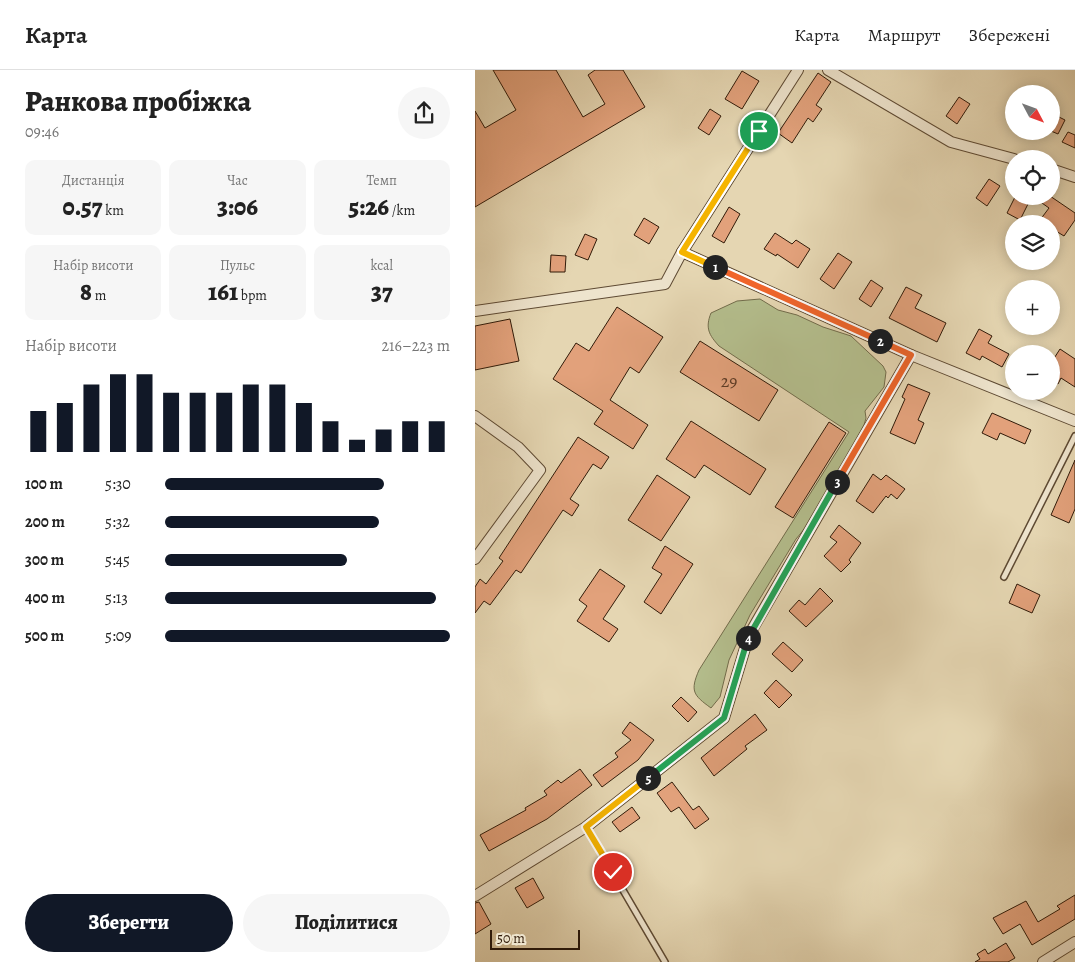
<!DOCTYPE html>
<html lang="uk">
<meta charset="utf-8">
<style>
:root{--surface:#fff;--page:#f6f6f6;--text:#222;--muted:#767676;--line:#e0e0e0;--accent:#111827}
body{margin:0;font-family:Alegreya,serif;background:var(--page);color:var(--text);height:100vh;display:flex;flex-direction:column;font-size:19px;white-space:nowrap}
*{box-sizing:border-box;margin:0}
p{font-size:16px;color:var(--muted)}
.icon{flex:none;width:28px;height:28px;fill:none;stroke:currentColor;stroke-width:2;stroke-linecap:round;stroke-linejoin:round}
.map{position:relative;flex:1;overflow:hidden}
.side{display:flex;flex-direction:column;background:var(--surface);width:475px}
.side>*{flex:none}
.needle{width:32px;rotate:131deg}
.buttons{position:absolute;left:530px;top:15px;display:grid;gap:10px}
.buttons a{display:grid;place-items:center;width:55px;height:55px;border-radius:50%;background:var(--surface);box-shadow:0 2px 12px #0003;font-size:25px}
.scale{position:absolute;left:15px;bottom:12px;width:90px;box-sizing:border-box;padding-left:5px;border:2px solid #311b09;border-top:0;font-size:14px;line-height:18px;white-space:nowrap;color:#311b09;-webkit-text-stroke:4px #eee4cd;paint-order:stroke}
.pin{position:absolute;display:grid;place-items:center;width:42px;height:42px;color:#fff;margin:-21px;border:2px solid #fff;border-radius:50%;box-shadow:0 1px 5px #0007}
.km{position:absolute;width:25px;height:25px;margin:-12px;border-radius:50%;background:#222;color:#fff;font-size:14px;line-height:25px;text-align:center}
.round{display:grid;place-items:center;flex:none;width:52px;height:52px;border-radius:26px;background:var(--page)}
.summary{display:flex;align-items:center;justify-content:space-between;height:85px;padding:0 25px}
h1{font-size:28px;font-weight:800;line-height:38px}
.metrics{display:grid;grid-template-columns:repeat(3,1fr);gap:8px;height:85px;padding:5px 25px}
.metrics div{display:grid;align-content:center;border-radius:10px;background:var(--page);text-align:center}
.metrics b{font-size:25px;font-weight:800}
.metrics small{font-size:14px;font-weight:400}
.metrics p{font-size:14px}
.chart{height:140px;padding:10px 25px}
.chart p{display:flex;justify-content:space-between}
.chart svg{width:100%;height:90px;margin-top:5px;stroke:var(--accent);stroke-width:6}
.action{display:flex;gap:10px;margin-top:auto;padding:10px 25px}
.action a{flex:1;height:58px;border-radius:30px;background:var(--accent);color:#fff;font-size:20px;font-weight:800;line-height:58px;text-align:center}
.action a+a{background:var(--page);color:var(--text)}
ul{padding:0 25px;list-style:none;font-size:16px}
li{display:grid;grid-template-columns:80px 60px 1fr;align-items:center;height:38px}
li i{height:12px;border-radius:6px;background:var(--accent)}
header{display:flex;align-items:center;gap:30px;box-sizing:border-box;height:70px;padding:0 25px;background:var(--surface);border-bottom:1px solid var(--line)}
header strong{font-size:24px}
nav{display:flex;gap:28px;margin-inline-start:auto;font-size:18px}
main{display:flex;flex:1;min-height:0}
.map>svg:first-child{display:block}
</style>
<header>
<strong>Карта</strong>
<nav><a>Карта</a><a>Маршрут</a><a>Збережені</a></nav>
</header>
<main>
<section class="side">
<div class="summary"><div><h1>Ранкова пробіжка</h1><p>09:46</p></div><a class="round"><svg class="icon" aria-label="share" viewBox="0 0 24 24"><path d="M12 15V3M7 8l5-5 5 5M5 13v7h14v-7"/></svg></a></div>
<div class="metrics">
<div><p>Дистанція</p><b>0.57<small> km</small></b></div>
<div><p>Час</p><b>3:06</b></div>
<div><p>Темп</p><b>5:26<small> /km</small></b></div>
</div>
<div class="metrics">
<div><p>Набір висоти</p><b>8<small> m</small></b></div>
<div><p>Пульс</p><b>161<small> bpm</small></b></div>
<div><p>kcal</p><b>37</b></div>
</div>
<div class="chart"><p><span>Набір висоти</span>216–223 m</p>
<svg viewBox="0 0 160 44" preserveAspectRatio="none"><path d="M5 44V24M15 44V20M25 44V11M35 44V6M45 44V6M55 44V15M65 44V15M75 44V15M85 44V11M95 44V11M105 44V20M115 44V29M125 44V38M135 44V33M145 44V29M155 44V29"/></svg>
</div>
<ul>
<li><b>100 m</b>5:30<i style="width:77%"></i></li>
<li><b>200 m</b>5:32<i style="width:75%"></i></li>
<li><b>300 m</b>5:45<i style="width:64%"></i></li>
<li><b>400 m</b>5:13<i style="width:95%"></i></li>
<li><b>500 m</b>5:09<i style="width:100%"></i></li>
</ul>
<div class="action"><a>Зберегти</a><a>Поділитися</a></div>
</section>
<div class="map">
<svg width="600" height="892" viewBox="0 0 600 892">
<rect width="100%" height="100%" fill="#e5d6b2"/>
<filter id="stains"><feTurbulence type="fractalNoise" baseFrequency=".004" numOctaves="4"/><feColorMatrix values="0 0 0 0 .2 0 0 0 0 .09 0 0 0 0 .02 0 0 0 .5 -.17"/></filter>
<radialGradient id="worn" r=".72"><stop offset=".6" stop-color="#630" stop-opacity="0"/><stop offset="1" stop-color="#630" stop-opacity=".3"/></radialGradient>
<path fill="#b4be8d" stroke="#726c4b" d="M285,229L303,240L322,245L348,257L376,266L408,296L411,302L409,317L390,341L391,348L389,355L349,431L336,451L321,469L275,545L254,590L245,627L236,638C218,625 215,621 224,600L374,362L244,276C234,265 230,258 236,243L262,231Z"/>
<g fill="#e2a17b" stroke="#311b09">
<path d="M18,0H81L108,47L130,34L113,5L120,0H148L170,37L0,137V41L10,58L41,40Z"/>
<path d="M267,1L284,11L267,39L250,29Z"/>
<path d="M343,3L356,12L341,35L347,39L338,52L333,48L317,73L303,63Z"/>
<path d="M484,27L495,34L482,54L471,46Z"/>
<path d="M235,39L246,46L234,65L223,58Z"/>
<path d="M576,43L590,50L583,64L576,61Z"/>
<path d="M593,62L600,65V78L587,72Z"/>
<path d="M514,109L525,116L512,136L501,128Z"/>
<path d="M557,126H575L600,143V150L589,166L576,158V154H570L565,150L574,138Z"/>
<path d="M540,127L553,134L545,150L532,143Z"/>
<path d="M254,137L265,144L249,173L237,166Z"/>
<path d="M169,148L184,157L174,174L159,165Z"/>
<path d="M300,163L317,174L321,170L335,179L323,198L302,184L301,186L289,179Z"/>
<path d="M110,164L122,169L113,190L100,185Z"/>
<path d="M363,183L377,192L359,219L345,209Z"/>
<path d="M76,185L91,186L90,202H75Z"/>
<path d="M396,210L408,218L396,237L384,229Z"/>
<path d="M431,217L447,225L440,238L471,253L462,272L414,248Z"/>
<path d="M142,237L188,267L164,303L155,297L135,330L173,355L158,379L119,354L128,341L78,309L101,273L114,281Z"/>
<path d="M35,249L44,291L0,300V256Z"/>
<path d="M504,259L517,266L513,273L534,284L527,297L507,286L505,290L491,283Z"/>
<path d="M225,271L303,320L284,351L205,302Z"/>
<path d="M585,279L600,289V317L586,308L583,314L576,309V293Z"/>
<path d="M433,314L455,323L443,350L449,353L440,374L415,363L430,329L427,327Z"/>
<path d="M517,343L556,360L550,374L525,363L522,370L507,363Z"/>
<path d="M216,351L291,399L275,425L229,395L220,408L191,389Z"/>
<path d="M354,352L371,363L318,448L300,437Z"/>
<path d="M103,367L134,387L126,399L118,394L95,429L104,435L97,446L88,440L46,503L41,500L15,535L9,531L0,543V517L5,509L11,514L28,491L24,488Z"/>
<path d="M600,390V439L594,453L576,445Z"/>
<path d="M398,404L406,410L411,405L430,419L422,429L416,424L413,428L411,426L398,443L381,431Z"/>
<path d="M182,405L215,427L186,471L153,450Z"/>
<path d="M364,455L386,473L374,490L376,492L366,502L349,486L362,472L355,467Z"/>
<path d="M190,476L218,494L186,544L169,532L187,504L177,498Z"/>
<path d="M125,499L150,516L128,549L143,559L134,572L102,551L112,536L104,530Z"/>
<path d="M542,514L565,525L557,543L534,533Z"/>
<path d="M345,518L358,531L331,557L314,541L324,530L330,535Z"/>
<path d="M308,572L328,590L317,602L297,584Z"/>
<path d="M301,610L317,625L304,638L289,623Z"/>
<path d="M206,627L222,642L213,652L197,636Z"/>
<path d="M280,644L292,660L270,676L272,679L239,706L226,688Z"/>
<path d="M155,652L179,670L163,690L127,717L118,705L143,687L140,683L156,670L147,663Z"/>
<path d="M105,699L117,715L72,749L14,781L5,765L51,740L50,738L72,725L69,721L83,710L86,713Z"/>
<path d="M197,712L218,740L224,736L234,749L220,759L204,737L196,742L182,723Z"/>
<path d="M157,737L165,748L145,762L137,752Z"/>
<path d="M58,808L69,828L52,838L40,818Z"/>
<path d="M600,825V849L557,875L545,854L528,864L518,848L551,831L563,852L585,839L582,836Z"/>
<path d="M4,832L16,854L0,864V833Z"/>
<path d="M531,873L540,888L533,892H500L505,889L502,884L510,879L513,884Z"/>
</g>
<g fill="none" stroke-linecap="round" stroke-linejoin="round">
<g stroke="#5e4a33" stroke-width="8">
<g id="service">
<path d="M529,507L600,366"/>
<path d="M111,757L190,892"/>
</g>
</g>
<g stroke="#5e4a33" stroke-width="12">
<g id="minor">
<path d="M353,0L476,72L539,89"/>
<path d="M576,99L600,107"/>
<path d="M207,182L323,0"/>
<path d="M0,241L190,214L207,182L436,285L600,351"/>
<path d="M0,346L43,377L65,400L0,489"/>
<path d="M0,826L111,757L249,648L274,565L436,285"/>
<path d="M568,892L600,872"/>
</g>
</g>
<use href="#service" stroke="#eee4cd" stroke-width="5"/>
<use href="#minor" stroke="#eee4cd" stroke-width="10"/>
</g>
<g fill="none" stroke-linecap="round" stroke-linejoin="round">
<g stroke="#fff" stroke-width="10">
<path id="split-1" d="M240,197L207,182L284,61"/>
</g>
<g stroke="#fff" stroke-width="10">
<path id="split-2" d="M240,197L405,271"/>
</g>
<g stroke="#fff" stroke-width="10">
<path id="split-3" d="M362,412L436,285L405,271"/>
</g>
<g stroke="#fff" stroke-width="10">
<path id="split-4" d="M273,568L362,412"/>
</g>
<g stroke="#fff" stroke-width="10">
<path id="split-5" d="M173,708L249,648L273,568"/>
</g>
<g stroke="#fff" stroke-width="10">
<path id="split-6" d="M138,802L111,757L173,708"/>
</g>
<use href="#split-1" stroke="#f5b400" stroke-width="6"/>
<use href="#split-2" stroke="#f0652b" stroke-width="6"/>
<use href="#split-3" stroke="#f0652b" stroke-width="6"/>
<use href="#split-4" stroke="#22a559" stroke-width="6"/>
<use href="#split-5" stroke="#22a559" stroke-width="6"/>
<use href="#split-6" stroke="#f5b400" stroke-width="6"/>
</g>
<g text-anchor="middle" stroke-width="4.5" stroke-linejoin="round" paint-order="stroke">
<g font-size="18" fill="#5d3c26">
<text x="254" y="317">29</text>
</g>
</g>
<rect width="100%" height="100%" filter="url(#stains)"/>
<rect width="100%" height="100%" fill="url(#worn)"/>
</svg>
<div class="buttons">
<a><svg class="needle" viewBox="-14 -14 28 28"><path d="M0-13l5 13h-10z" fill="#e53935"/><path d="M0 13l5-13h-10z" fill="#767676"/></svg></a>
<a><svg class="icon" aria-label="locate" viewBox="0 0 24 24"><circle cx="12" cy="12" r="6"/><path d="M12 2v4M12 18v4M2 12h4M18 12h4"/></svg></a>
<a><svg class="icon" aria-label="layers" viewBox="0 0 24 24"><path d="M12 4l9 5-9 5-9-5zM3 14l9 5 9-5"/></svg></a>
<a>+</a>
<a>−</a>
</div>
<div class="scale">50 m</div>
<div class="pin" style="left:284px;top:61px;background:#1e9e55"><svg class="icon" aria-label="arrive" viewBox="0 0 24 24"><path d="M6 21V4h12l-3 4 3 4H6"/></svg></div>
<div class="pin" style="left:138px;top:802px;background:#d93025"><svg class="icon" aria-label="check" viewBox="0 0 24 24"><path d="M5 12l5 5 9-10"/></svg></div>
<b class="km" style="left:240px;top:197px">1</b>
<b class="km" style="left:405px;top:271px">2</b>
<b class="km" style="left:362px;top:412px">3</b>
<b class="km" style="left:273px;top:568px">4</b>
<b class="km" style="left:173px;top:708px">5</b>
</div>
</main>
